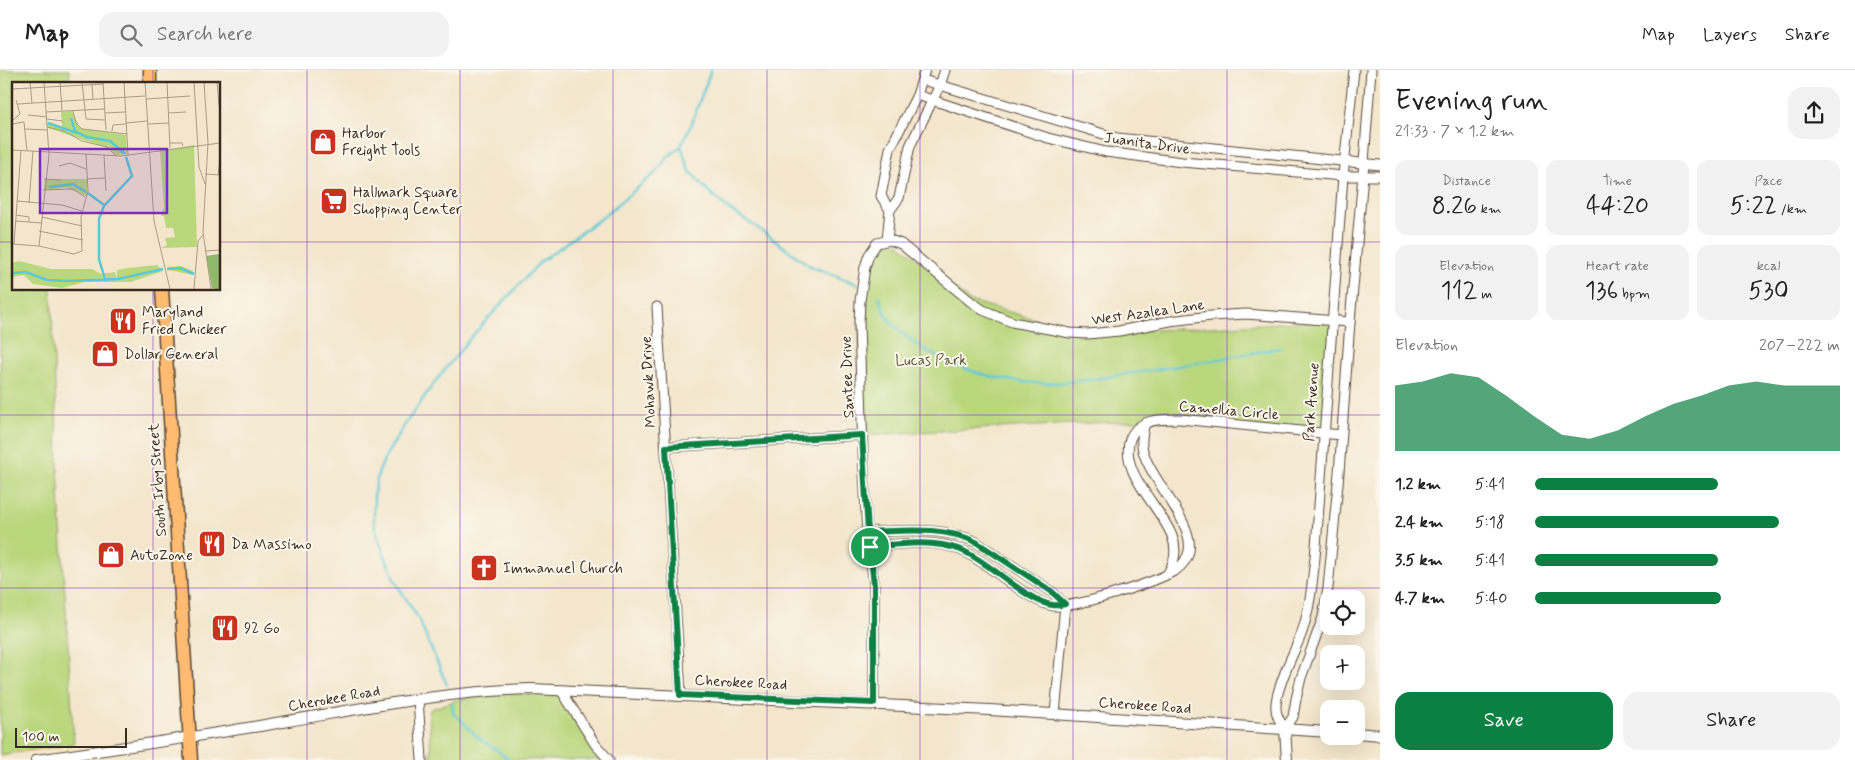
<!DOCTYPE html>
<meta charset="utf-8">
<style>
:root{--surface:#fff;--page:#f2f2f2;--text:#222;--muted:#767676;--line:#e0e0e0;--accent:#0b8043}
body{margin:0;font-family:Mynerve,sans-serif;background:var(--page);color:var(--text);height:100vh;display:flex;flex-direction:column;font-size:19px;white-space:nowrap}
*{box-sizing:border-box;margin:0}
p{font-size:16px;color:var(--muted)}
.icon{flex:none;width:28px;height:28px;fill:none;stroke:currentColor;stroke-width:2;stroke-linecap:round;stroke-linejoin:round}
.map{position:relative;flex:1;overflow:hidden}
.side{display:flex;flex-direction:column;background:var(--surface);width:475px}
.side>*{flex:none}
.buttons{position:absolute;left:1320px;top:520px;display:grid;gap:10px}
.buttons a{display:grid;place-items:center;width:45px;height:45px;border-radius:10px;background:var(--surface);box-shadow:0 5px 20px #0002;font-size:25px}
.scale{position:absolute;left:15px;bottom:12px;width:112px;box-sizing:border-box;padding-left:5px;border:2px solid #3b2a1e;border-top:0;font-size:14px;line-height:18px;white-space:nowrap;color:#3b2a1e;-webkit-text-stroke:4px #fbf7ec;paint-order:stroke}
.pin{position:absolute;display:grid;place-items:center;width:42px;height:42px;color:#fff;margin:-21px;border:2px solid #fff;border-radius:50%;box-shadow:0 1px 5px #0007}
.round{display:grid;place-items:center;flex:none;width:52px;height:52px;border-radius:15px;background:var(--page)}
.headline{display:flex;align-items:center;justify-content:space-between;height:85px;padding:0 15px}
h1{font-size:28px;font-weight:600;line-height:38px}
.figures{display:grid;grid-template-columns:repeat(3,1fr);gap:8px;height:85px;padding:5px 15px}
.figures div{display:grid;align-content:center;border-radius:12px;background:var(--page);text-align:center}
.figures b{font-size:25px;font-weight:600}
.figures small{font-size:14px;font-weight:400}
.figures p{font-size:14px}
.chart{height:140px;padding:10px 15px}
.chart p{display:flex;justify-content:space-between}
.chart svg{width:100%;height:90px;margin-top:5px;fill:var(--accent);opacity:.7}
.button{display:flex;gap:10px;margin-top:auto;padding:10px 15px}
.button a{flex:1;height:58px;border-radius:15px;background:var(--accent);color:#fff;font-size:20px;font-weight:600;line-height:58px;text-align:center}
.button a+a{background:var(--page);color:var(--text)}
ul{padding:0 15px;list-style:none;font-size:16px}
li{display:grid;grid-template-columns:80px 60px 1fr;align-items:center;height:38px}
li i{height:12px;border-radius:6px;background:var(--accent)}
header{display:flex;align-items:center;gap:30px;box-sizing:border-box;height:70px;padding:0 25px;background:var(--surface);border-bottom:1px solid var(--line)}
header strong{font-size:24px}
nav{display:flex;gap:28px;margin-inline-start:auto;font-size:18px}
.search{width:350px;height:45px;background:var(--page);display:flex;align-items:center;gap:12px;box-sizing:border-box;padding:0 18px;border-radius:15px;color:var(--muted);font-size:19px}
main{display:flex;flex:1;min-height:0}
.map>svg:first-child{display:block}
</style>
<header>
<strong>Map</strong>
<div class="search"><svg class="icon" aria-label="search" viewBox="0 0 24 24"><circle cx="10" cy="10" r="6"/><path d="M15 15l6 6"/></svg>Search here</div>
<nav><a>Map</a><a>Layers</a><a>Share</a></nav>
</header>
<main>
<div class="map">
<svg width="1380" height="690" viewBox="0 0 1380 690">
<rect width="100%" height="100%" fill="#fbf7ec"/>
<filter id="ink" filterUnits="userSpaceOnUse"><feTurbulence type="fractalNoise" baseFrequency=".02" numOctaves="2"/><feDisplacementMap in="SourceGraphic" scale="10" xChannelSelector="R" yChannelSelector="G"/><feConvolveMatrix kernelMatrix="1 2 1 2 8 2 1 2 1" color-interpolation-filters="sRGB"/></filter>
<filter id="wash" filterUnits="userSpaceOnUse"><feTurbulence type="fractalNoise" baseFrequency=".0096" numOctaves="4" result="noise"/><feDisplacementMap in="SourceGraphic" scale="20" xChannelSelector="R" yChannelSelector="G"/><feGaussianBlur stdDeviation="1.12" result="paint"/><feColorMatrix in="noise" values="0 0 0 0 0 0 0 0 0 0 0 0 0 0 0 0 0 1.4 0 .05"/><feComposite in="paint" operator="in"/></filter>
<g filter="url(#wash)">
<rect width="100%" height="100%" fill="#f3e6cc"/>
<g fill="#b9d77d" stroke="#7a804e">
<path d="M0,0H69L70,14H14V219H51L60,442L74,674L0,685Z"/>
<path d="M894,170L970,231L1088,264L1332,250L1324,363L1152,350L862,365L859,253L869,185Z"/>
<path d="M491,624L561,625L605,690H431L429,643L431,639L457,630Z"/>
</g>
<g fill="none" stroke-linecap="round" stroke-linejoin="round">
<g stroke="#5cc8d4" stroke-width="2.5">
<path d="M681,76L689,100L704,117L728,139L755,156L810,196L857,214"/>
<path d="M879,227C882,234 885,245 890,251C926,292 995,314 1048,313C1075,313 1101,308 1127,304C1178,297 1229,287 1280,278"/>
<path d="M447,615L418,548L395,511L379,471L374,453V423L378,404L385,387L406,353L434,313L472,266L540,192L604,146L654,104L668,87L681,76L691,55L711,0"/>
<path d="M452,634L454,645C465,651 470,662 480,669C490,676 500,681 509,690"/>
</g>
</g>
</g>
<g filter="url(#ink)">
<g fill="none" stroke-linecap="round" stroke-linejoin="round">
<g stroke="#574638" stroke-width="11">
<g id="minor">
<path d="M1354,0L1343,106L1316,477C1313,506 1311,537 1301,565C1293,585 1282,605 1277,627C1274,640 1277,648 1285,659L1293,647L1296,629L1301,608L1323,547L1328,518L1339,403L1350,252L1363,105L1371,0"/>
<path d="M923,10L1117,68L1380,95"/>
<path d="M917,25L1048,68L1106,82L1182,92L1343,106H1380"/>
<path d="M890,140L881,126L890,79L917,25L925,0"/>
<path d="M887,170L890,140L899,128L910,76L940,15L945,0"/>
<path d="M657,237L681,625"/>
<path d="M666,377L862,365"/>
<path d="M867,462C904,461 942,456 976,472L1051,521L1065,535"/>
<path d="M870,477C900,474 934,468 963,481C988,492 1031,534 1054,536C1077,538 1156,512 1176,500C1182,496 1188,488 1189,481C1195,451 1146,406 1142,376C1141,368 1143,361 1145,353"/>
<path d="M1168,503C1175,492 1177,479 1172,466C1161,437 1119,403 1130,369C1138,348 1162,349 1180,349L1341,365"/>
<path d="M561,620L595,674L609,690"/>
<path d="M418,628L422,690"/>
<path d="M874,633V515L867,462L863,382L859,253L860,231L865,197L869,185L877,173L890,170L901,174L970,231L983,240L1012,252L1070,263L1088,264L1119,261L1170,251L1211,246L1246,244L1350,252"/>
<path d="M1055,644L1065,535"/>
</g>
</g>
<g stroke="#574638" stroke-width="12">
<g id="tertiary">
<path d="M1285,659L1287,690"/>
<path d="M1356,663L1380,665"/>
<path d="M36,690C120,678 204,666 288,651C369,637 449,621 532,619L990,640L1329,662"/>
</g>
</g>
<g stroke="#574638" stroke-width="15">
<g id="primary">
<path d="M150,0V14"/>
<path d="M162,219L191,690"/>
</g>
</g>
<use href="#minor" stroke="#fff" stroke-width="9"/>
<use href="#tertiary" stroke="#fff" stroke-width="10"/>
<use href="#primary" stroke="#febb71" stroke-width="12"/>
</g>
</g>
<g fill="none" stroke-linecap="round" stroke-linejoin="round" filter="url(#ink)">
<g stroke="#fff" stroke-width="10">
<path id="route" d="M862,365L868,462C904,461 942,456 976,472L1051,521L1065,534C1061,535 1057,536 1053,535C1028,533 989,491 961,480C932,469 900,474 870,477L874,515V633L680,625L666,377Z"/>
</g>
<use href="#route" stroke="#0b8043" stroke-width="6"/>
</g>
<path fill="none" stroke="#7b2cbf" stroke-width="1" stroke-opacity="0.55" d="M153,0V14M307,0V690M460,0V690M613,0V690M767,0V690M920,0V690M1073,0V690M1227,0V690M0,172H14M219,172H1380M153,219V690M0,345H1380M0,518H1380"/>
<defs>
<g id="shop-square" transform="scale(1.4375)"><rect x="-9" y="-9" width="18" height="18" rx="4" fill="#c8321e" stroke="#fbf7ec"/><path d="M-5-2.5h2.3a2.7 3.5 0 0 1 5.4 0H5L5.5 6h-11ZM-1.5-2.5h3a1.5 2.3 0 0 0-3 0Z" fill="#fff"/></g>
<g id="supermarket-square" transform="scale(1.4375)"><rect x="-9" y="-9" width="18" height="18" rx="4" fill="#c8321e" stroke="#fbf7ec"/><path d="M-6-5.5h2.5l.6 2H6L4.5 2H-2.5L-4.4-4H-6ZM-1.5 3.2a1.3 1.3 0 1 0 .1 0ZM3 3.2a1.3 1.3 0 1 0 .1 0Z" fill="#fff"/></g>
<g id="restaurant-square" transform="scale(1.4375)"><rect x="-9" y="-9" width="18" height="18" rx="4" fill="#c8321e" stroke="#fbf7ec"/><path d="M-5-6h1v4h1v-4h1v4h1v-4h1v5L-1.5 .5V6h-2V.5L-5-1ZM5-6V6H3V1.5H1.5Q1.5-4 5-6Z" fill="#fff"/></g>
<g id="church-square" transform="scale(1.4375)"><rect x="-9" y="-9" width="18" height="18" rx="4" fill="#c8321e" stroke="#fbf7ec"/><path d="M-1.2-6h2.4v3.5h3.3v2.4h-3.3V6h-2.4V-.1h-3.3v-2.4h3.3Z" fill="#fff"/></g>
</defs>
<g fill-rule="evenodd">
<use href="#shop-square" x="323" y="72"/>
<use href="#supermarket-square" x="334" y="131"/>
<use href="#restaurant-square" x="123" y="251"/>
<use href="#shop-square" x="105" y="284"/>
<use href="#restaurant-square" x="212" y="474"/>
<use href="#shop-square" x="111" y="485"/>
<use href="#church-square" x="484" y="498"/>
<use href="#restaurant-square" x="225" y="558"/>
</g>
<g text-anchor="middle" stroke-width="4" stroke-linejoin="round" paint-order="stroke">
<g font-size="15" fill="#3b2a1e" stroke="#fbf7ec" text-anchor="start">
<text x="342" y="68">Harbor<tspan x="342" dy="17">Freight Tools</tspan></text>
<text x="353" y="127">Hallmark Square<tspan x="353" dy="17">Shopping Center</tspan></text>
<text x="142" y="247">Maryland<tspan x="142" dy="17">Fried Chicker</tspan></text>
<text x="124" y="289">Dollar General</text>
<text x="231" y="479">Da Massimo</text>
<text x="130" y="490">AutoZone</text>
<text x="503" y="503">Immanuel Church</text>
<text x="244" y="563">92 Go</text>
</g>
<g font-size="15" fill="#3b2a1e" stroke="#fbf7ec">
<text transform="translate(1147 73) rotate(8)" y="5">Juanita Drive</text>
<text transform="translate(1148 242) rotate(-8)" y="5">West Azalea Lane</text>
<text transform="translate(847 307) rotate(-92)" y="5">Santee Drive</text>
<text transform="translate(648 312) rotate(-93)" y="5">Mohawk Drive</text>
<text transform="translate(1311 332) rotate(-86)" y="5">Park Avenue</text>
<text transform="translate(1229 340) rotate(5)" y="5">Camellia Circle</text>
<text transform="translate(157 410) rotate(-94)" y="5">South Irby Street</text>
<text transform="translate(741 612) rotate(3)" y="5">Cherokee Road</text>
<text transform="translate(334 628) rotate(-10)" y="5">Cherokee Road</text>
<text transform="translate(1145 635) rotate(4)" y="5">Cherokee Road</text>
</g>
<g font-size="15" fill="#5a5536" stroke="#fbf7ec">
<text x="931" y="295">Lucas Park</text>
</g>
</g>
<g transform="translate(12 12)">
<rect width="208" height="208" fill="#f3e6cc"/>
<path d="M60,29L68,46L114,53L115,72L103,73L99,67L36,46L35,41L50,45L49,30ZM182,63L185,165L149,166L155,163L153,156L163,155L161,146H154L152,134H149L152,125L148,69ZM33,97H75V114L54,106L32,108ZM7,179L39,187H80L89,192L103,190L105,197V188L116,186L145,183L151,189L119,200H73L50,206L21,202L12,193L0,195V181ZM169,184L181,189V193L157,188L156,185Z" fill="#b9d77d"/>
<path d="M207,172V207H203L200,206L194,174Z" fill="#92b86c"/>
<path fill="none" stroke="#5cc8d4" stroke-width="2.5" d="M59,36L63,49L75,55L98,59L113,72M36,41L65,51M37,105L61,102L74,110M76,111L92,123M155,187L168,186L182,192M0,191L14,190L35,198L55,199L106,197L151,187M93,197L87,177V137L92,124L120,94L114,75"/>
<path fill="none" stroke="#a99b86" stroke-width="1" d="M18,0L20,21M48,0L50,29M70,0L74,37M112,0L116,73M133,0L142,139L158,207M155,0L158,66M182,0L187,85L193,102M192,0L196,61L191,150L199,207M205,0L207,23M91,1L94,48M80,2L81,17M0,7L91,2M134,17L178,14M6,22L133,14M61,29L64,41L70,47L115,52M34,30L92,27M93,31L113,30M157,31L174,30M16,33L35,35M35,37L51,39M74,37L93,38M0,39L8,32L4,18M114,41L135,39M0,42L12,40L15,69M136,42L157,41M35,45L52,49L70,59L95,65L103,73M13,47L35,48M100,49L101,43L114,42M158,61H170L171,64M0,68L109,74L208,61M92,73L94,109M47,84L58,81L74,87M193,92L208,93M206,93L208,78M32,97L49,98M75,97L93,96M31,108L61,107L73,115M5,119L50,123L70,129M17,121L21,69M4,133L17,135V140M30,135L70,144M4,139L29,141M27,149L71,158M0,162L27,164M2,162L9,68M27,164L37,73L32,0M27,164L62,172L70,169L69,135L76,109L74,72M193,169L208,168M182,207L186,159L191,153"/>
<path fill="#7b2cbf" fill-opacity="0.15" stroke="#7b2cbf" stroke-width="2.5" d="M28,67H155V131H28Z"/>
<rect width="208" height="208" fill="none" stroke="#3b2a1e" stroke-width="2.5"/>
</g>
</svg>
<div class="buttons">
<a><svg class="icon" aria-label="locate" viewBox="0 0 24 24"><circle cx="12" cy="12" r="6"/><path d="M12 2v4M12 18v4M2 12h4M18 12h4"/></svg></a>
<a>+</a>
<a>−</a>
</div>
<div class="scale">100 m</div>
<div class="pin" style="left:870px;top:477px;background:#1e9e55"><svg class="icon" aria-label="arrive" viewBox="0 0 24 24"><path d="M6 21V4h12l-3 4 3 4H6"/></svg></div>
</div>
<section class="side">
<div class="headline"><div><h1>Evening run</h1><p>21:33 · 7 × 1.2 km</p></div><a class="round"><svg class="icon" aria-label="share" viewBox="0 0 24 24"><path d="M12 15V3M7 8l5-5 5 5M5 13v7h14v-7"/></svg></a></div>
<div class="figures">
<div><p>Distance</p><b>8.26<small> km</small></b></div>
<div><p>Time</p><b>44:20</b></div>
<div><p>Pace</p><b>5:22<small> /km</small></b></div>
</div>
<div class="figures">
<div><p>Elevation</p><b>112<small> m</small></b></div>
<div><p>Heart rate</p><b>136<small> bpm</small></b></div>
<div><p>kcal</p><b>530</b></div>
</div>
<div class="chart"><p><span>Elevation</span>207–222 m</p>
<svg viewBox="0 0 160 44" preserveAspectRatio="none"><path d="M0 44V12L10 10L20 6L30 8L40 17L50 27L60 36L70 38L80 34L90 27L100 21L110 17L120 12L130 10L140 12L150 12L160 12V44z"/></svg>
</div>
<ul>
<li><b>1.2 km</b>5:41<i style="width:60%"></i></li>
<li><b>2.4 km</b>5:18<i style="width:80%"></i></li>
<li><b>3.5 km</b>5:41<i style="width:60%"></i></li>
<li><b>4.7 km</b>5:40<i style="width:61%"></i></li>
</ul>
<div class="button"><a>Save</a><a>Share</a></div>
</section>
</main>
